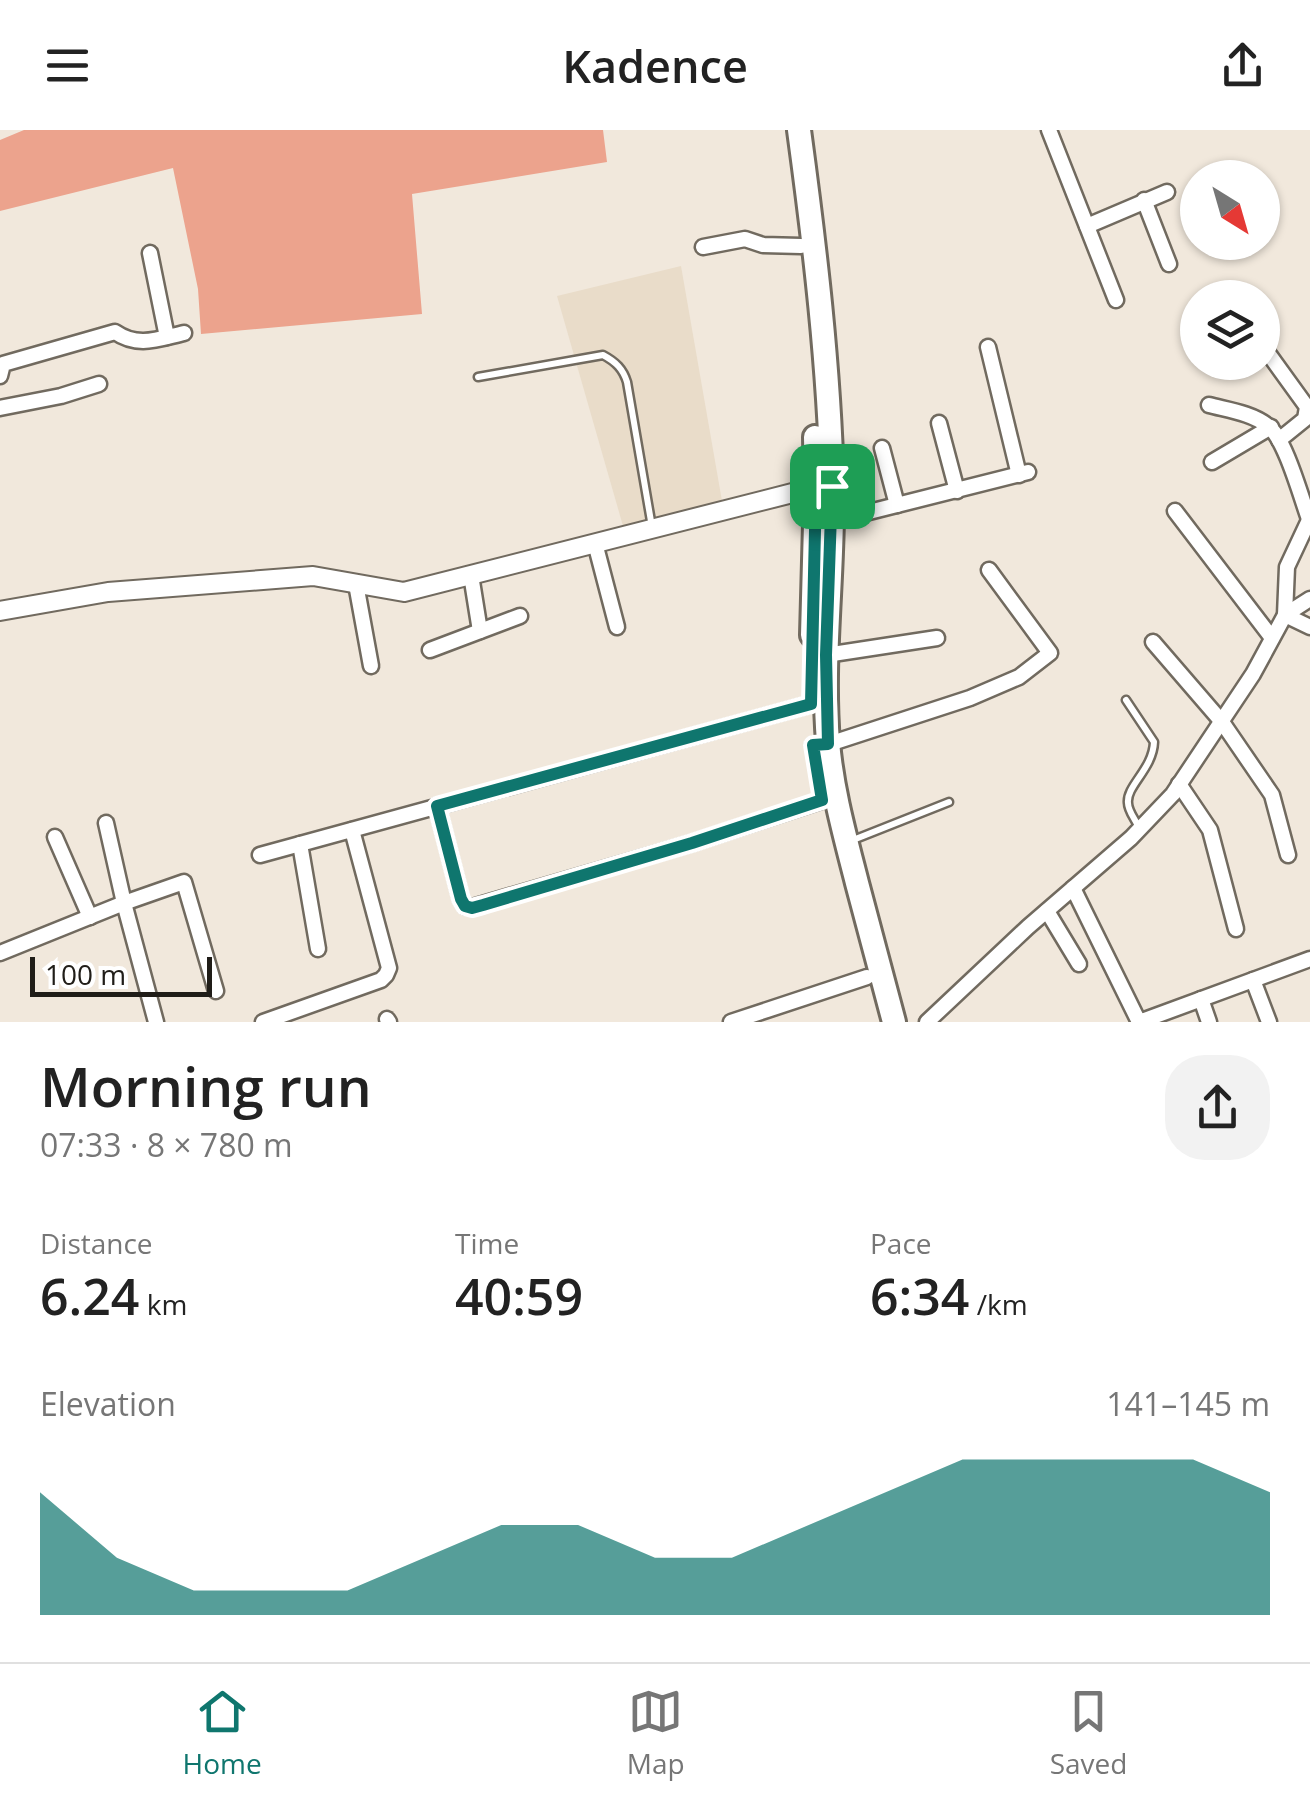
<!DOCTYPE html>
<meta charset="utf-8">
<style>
:root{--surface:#fff;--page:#f2f2f2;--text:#222;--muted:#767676;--line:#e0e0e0;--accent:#0f766e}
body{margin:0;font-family:"Open Sans",sans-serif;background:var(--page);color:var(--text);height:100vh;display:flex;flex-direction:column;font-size:38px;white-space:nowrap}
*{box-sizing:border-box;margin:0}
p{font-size:32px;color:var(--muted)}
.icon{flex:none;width:55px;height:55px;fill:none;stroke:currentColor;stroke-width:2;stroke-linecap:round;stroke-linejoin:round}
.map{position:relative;height:892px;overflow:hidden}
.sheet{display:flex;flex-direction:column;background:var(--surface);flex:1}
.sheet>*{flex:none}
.needle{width:65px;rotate:143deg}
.buttons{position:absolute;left:1180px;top:30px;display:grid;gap:20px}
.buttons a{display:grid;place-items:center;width:100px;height:100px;border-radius:50%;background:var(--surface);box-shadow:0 2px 8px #0004;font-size:50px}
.scale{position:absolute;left:30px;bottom:25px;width:182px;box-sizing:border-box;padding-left:10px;border:5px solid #201d18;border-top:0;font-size:28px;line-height:35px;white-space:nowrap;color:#201d18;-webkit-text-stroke:8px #fff;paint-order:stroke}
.pin{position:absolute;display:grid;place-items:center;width:85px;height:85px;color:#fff;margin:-42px;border-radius:20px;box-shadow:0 5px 15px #0006}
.round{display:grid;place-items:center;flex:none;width:105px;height:105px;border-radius:40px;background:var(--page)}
.summary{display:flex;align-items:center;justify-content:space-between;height:170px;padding:0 40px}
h1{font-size:55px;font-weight:600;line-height:75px}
.figures{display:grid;grid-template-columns:repeat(3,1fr);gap:15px;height:170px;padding:10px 40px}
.figures div{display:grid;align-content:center}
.figures b{font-size:50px;font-weight:600}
.figures small{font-size:28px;font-weight:400}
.figures p{font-size:28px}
.chart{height:280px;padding:20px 40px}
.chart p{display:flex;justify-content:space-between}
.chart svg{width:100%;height:180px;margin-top:10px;fill:var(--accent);opacity:.7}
header{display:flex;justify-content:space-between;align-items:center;height:130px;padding:0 40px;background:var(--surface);font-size:45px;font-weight:600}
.menu{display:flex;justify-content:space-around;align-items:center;height:140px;border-top:2px solid var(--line);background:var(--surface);font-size:28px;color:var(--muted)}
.menu a{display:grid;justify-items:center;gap:5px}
.menu .selected{color:var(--accent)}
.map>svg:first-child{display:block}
</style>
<header><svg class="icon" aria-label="menu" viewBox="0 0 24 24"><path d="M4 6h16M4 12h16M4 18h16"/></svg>Kadence<svg class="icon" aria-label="share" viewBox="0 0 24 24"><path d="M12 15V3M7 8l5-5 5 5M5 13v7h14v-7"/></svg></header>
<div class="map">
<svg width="1310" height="892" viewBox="0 0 1310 892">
<rect width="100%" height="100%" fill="#f1e8dc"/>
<path fill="#e9dcc9" d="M681,136L722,371L623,396L557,166Z"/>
<path fill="#eca38d" d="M24,0H603L607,32L412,64L422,184L201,204L198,159L173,38L0,81V10Z"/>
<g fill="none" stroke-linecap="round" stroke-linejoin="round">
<g stroke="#716a5f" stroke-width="11">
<g id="service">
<path d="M478,247L603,225C616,232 623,239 627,252L652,397"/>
<path d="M1126,570L1154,612C1153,639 1126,656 1128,673C1128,681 1135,689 1138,696"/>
<path d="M853,710L949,672"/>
</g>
</g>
<g stroke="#716a5f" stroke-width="19">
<g id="minor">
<path d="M1049,0L1116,170"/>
<path d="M1144,70L1169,134"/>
<path d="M1087,96L1167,62"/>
<path d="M703,117L745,109L763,115L801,116"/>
<path d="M150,123L167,207"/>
<path d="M988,217L1019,345"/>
<path d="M1268,223L1307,277L1305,289L1279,310"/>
<path d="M0,246L3,234L115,202C138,218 158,209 184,203"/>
<path d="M1209,275C1228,280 1252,283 1268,296C1285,308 1301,367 1309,389"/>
<path d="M0,278L61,266L99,254"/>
<path d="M939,293L957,361"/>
<path d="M882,318L897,375"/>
<path d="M1212,332L1271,297"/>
<path d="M1175,381L1272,508"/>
<path d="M832,387L865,383L1028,342"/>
<path d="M595,413L617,497"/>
<path d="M471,445L480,501"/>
<path d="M356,454L371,536"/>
<path d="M1285,485L1310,469"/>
<path d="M1285,485L1310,497"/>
<path d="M1153,512L1222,592L1272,665L1288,725"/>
<path d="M430,520L520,486"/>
<path d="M826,525L937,508"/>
<path d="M813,615L829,614L970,568L1019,547L1050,523L989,440"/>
<path d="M1179,654L1210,700L1236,799"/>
<path d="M437,676L461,769L465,776L472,777L692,713L821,671"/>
<path d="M106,693L124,773L156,892"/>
<path d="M55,707L90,787"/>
<path d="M300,714L318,819"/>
<path d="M260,725L811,574"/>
<path d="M1073,758L1139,892L1310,829"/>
<path d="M1047,781L1079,834"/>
<path d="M0,823L124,773L184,752L216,861"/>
<path d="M1253,850L1269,892"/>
<path d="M1201,869L1209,892"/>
<path d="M387,889L389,892"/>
<path d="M263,892L381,850L386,845L389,838L352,700"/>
<path d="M731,892L867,847"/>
<path d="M927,892L1028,797L1131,708L1173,664L1253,544L1285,485L1287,437L1310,388"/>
</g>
</g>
<g stroke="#716a5f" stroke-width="22">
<path id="tertiary" d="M0,481L108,462L313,446L404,462L816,357L827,356"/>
</g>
<g stroke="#716a5f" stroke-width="28">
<g id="primary">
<path d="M799,0C815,118 829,236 832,355C834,440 821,526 828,612C832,660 845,706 857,753C869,799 882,846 894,892"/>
<path d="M812,505L816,357L815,307"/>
</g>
</g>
<use href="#service" stroke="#fff" stroke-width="6"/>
<use href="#minor" stroke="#fff" stroke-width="14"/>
<use href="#tertiary" stroke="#fff" stroke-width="18"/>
<use href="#primary" stroke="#fff" stroke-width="22"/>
</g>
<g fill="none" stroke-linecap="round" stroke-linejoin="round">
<g stroke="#fff" stroke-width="20">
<path id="route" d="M832,356L826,525L828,614L813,615L822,670L692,713L483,775L472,778L465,776L461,769L437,676L811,574L816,357Z"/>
</g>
<use href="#route" stroke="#0f766e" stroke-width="12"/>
</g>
</svg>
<div class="buttons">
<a><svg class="needle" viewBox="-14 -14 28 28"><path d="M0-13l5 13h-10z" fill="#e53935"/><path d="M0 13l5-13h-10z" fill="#767676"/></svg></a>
<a><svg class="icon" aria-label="layers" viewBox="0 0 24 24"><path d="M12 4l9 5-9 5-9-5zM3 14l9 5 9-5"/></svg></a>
</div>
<div class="scale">100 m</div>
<div class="pin" style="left:832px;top:356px;background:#1e9e55"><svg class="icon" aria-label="arrive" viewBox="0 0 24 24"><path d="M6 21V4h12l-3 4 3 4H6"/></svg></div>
</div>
<section class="sheet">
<div class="summary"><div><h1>Morning run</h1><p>07:33 · 8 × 780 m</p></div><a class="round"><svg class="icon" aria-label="share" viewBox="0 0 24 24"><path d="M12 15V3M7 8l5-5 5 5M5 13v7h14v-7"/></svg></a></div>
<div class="figures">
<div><p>Distance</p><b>6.24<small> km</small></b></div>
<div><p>Time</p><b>40:59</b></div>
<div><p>Pace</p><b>6:34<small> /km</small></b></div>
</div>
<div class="chart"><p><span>Elevation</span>141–145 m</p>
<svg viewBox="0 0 160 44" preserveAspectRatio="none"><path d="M0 44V14L10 30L20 38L30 38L40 38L50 30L60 22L70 22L80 30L90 30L100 22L110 14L120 6L130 6L140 6L150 6L160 14V44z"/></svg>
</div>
</section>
<nav class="menu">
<a class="selected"><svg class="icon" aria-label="home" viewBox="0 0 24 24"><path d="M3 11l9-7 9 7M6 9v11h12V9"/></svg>Home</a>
<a><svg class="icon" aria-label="map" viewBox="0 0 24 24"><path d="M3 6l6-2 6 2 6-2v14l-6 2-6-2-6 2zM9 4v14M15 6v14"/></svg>Map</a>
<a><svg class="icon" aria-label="saved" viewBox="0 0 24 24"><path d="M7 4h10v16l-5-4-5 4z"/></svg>Saved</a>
</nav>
